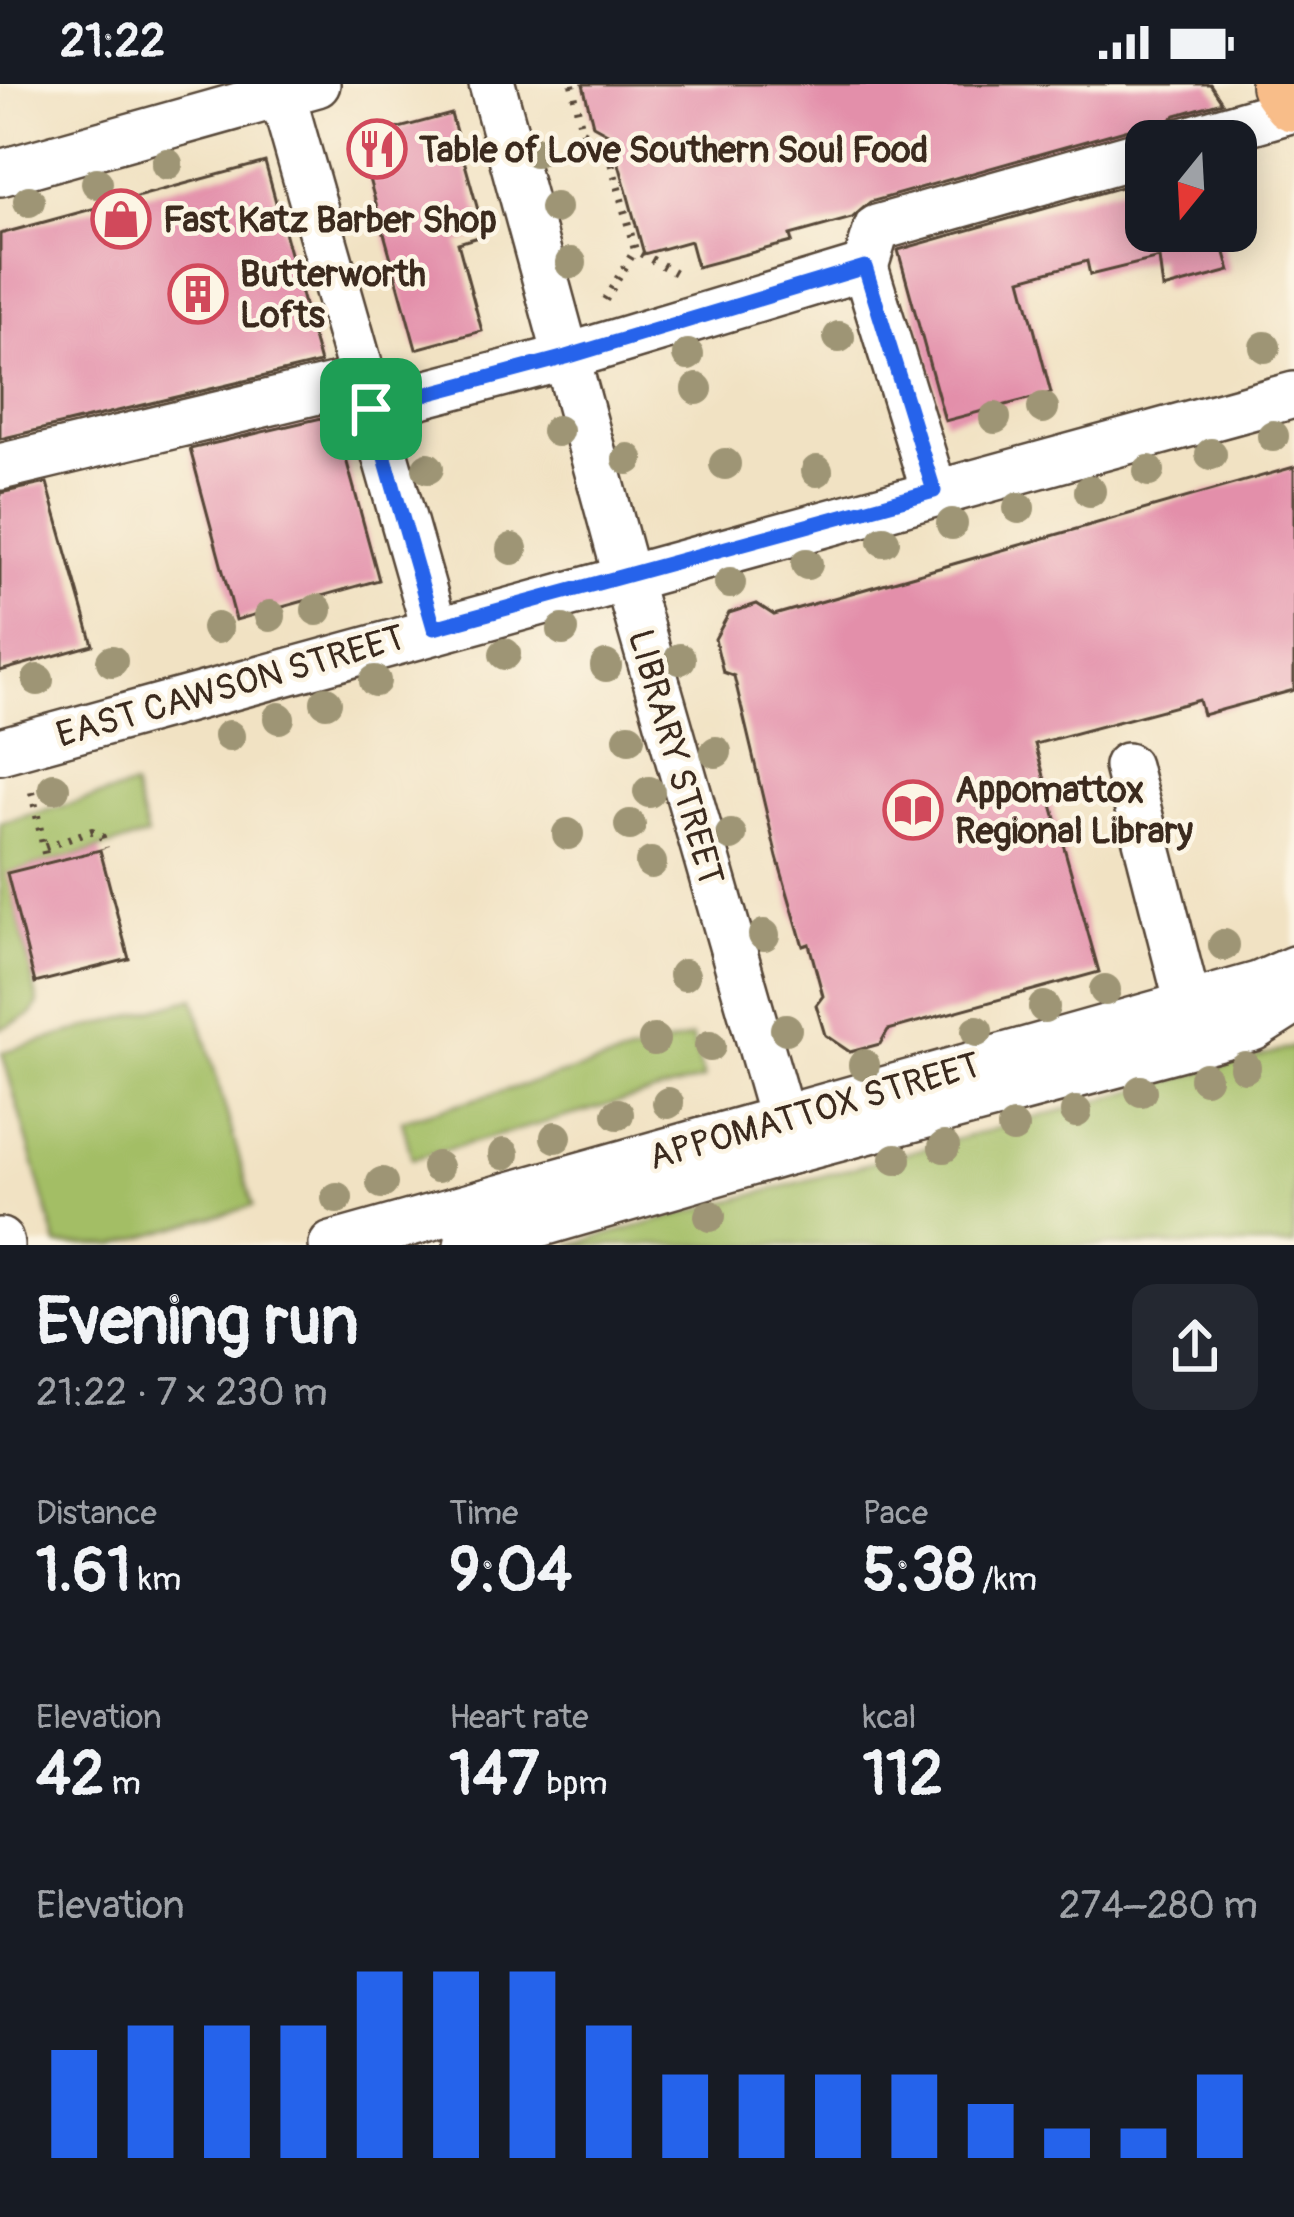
<!DOCTYPE html>
<meta charset="utf-8">
<style>
:root{--surface:#171b24;--page:#242831;--text:#f1f3f6;--muted:#9ea1a6;--accent:#2563eb}
body{margin:0;font-family:Pangolin,sans-serif;background:var(--page);color:var(--text);height:100vh;display:flex;flex-direction:column;font-size:45px;white-space:nowrap}
*{box-sizing:border-box;margin:0}
p{font-size:39px;color:var(--muted)}
.icon{flex:none;width:66px;height:66px;fill:none;stroke:currentColor;stroke-width:2;stroke-linecap:round;stroke-linejoin:round}
.map{position:relative;height:1161px;overflow:hidden}
.panel{display:flex;flex-direction:column;background:var(--surface);flex:1}
.panel>*{flex:none}
.needle{width:78px;rotate:198deg}
.buttons{position:absolute;left:1125px;top:36px;display:grid;gap:24px}
.buttons a{display:grid;place-items:center;width:132px;height:132px;border-radius:24px;background:var(--surface);box-shadow:0 6px 30px #0003;font-size:60px}
.pin{position:absolute;display:grid;place-items:center;width:102px;height:102px;color:#fff;margin:-51px;border-radius:24px;box-shadow:0 6px 18px #0006}
.round{display:grid;place-items:center;flex:none;width:126px;height:126px;border-radius:24px;background:var(--page)}
.head{display:flex;align-items:center;justify-content:space-between;height:204px;padding:0 36px}
h1{font-size:66px;font-weight:800;line-height:90px}
.figures{display:grid;grid-template-columns:repeat(3,1fr);gap:18px;height:204px;padding:12px 36px}
.figures div{display:grid;align-content:center}
.figures b{font-size:60px;font-weight:800}
.figures small{font-size:33px;font-weight:400}
.figures p{font-size:33px}
.chart{height:336px;padding:24px 36px}
.chart p{display:flex;justify-content:space-between}
.chart svg{width:100%;height:216px;margin-top:12px;stroke:var(--accent);stroke-width:6}
.status{display:flex;justify-content:space-between;align-items:center;height:84px;padding:0 60px;background:var(--surface);direction:ltr}
.status svg{height:33px;fill:currentColor}
.map>svg:first-child{display:block}
</style>
<div class="status"><b>21:22</b><svg viewBox="0 0 49 12"><path d="M0 12V9h3v3zM5 12V6h3v6zM10 12V3h3v9zM15 12V0h3v12zM26 1h20v11H26zM47 4h2v5h-2z"/></svg></div>
<div class="map">
<svg width="1294" height="1161" viewBox="0 0 1294 1161">
<rect width="100%" height="100%" fill="#fcf5e5"/>
<filter id="ink" filterUnits="userSpaceOnUse"><feTurbulence type="fractalNoise" baseFrequency=".00833" numOctaves="2"/><feDisplacementMap in="SourceGraphic" scale="24" xChannelSelector="R" yChannelSelector="G"/><feConvolveMatrix kernelMatrix="1 2 1 2 8 2 1 2 1" color-interpolation-filters="sRGB"/></filter>
<filter id="wash" filterUnits="userSpaceOnUse"><feTurbulence type="fractalNoise" baseFrequency=".004" numOctaves="4" result="noise"/><feDisplacementMap in="SourceGraphic" scale="48" xChannelSelector="R" yChannelSelector="G"/><feGaussianBlur stdDeviation="2.7" result="paint"/><feColorMatrix in="noise" values="0 0 0 0 0 0 0 0 0 0 0 0 0 0 0 0 0 1.4 0 .05"/><feComposite in="paint" operator="in"/></filter>
<g filter="url(#wash)">
<rect width="100%" height="100%" fill="#f1e2c3"/>
<g fill="#a3be65" stroke="#6f7442" stroke-width="3">
<path d="M133,703L147,752L8,789L38,919L32,930L0,945V739Z"/>
<path d="M194,914L253,1122L115,1161H57L2,968Z"/>
<path d="M692,953L704,995L412,1075L402,1036Z"/>
<path d="M1294,963V1161H570Z"/>
</g>
<g id="blocks">
<g fill="#e38faa">
<path d="M583,0H1210L1222,18L1176,31L1159,45L1139,42L870,118L852,134L790,151L792,158L697,183L690,157L644,170L611,51L593,41Z"/>
<path d="M451,30L485,151L458,159L482,247L416,265L358,55Z"/>
<path d="M265,78L320,279L0,355V150Z"/>
<path d="M1146,96V147H1219L1230,187L1163,205L1159,174L1090,191L1087,177L1021,195L1051,309L945,337L898,166Z"/>
<path d="M334,331L379,496L236,536L190,365Z"/>
<path d="M1294,383V606L1203,631L1199,616L1035,660L1099,888L888,946L880,960L850,968L825,951L816,921L823,912L809,860L803,862L777,773L734,592L723,588L715,555L729,529L757,520L774,531Z"/>
<path d="M47,399L93,561L0,587V409Z"/>
<path d="M100,766L129,875L35,899L7,789Z"/>
</g>
</g>
</g>
<g filter="url(#ink)">
<use href="#blocks" fill-opacity="0" stroke="#564637" stroke-width="3"/>
<g fill="none" stroke-linecap="round" stroke-linejoin="round">
<g stroke="#564637" stroke-width="50">
<g id="minor">
<path d="M492,0L634,520L791,1067"/>
<path d="M282,10L434,543"/>
<path d="M1183,57L1294,25"/>
<path d="M0,89L317,0"/>
<path d="M865,183L877,144L1146,68"/>
<path d="M371,324L566,273L865,183L934,407"/>
<path d="M0,383L363,296"/>
<path d="M0,667L1294,311"/>
<path d="M1127,682L1188,920"/>
<path d="M0,1157L1,1161"/>
<path d="M332,1161L1258,901L1294,885"/>
<path d="M467,1161L791,1067L1253,944L1294,918"/>
</g>
</g>
<g stroke="#564637" stroke-width="70">
<path id="highway" d="M1284,0L1294,14"/>
</g>
<g stroke="#564637" stroke-width="8" stroke-dasharray="3 9" stroke-linecap="butt">
<path d="M572,0L582,47L606,60L635,166L681,192"/>
<path d="M605,216L635,166"/>
<path d="M32,708L47,779"/>
<path d="M45,763L92,747L102,753L105,764"/>
</g>
<use href="#minor" stroke="#fff" stroke-width="45"/>
<use href="#highway" stroke="#f8bd89" stroke-width="66"/>
</g>
<g fill="#9e9574">
<circle cx="535" cy="67" r="16"/>
<circle cx="167" cy="80" r="16"/>
<circle cx="97" cy="99" r="16"/>
<circle cx="29" cy="117" r="16"/>
<circle cx="555" cy="124" r="16"/>
<circle cx="571" cy="179" r="16"/>
<circle cx="839" cy="253" r="16"/>
<circle cx="1265" cy="263" r="16"/>
<circle cx="688" cy="271" r="16"/>
<circle cx="697" cy="305" r="16"/>
<circle cx="1043" cy="324" r="16"/>
<circle cx="995" cy="334" r="16"/>
<circle cx="557" cy="347" r="16"/>
<circle cx="1273" cy="352" r="16"/>
<circle cx="1211" cy="370" r="16"/>
<circle cx="628" cy="375" r="16"/>
<circle cx="725" cy="380" r="16"/>
<circle cx="428" cy="384" r="16"/>
<circle cx="817" cy="387" r="16"/>
<circle cx="1149" cy="387" r="16"/>
<circle cx="1090" cy="407" r="16"/>
<circle cx="1019" cy="424" r="16"/>
<circle cx="952" cy="440" r="16"/>
<circle cx="884" cy="457" r="16"/>
<circle cx="512" cy="465" r="16"/>
<circle cx="807" cy="480" r="16"/>
<circle cx="730" cy="499" r="16"/>
<circle cx="317" cy="526" r="16"/>
<circle cx="270" cy="532" r="16"/>
<circle cx="217" cy="544" r="16"/>
<circle cx="563" cy="546" r="16"/>
<circle cx="505" cy="570" r="16"/>
<circle cx="680" cy="575" r="16"/>
<circle cx="112" cy="577" r="16"/>
<circle cx="606" cy="582" r="16"/>
<circle cx="38" cy="596" r="16"/>
<circle cx="375" cy="597" r="16"/>
<circle cx="326" cy="618" r="16"/>
<circle cx="279" cy="634" r="16"/>
<circle cx="229" cy="652" r="16"/>
<circle cx="629" cy="654" r="16"/>
<circle cx="716" cy="668" r="16"/>
<circle cx="54" cy="704" r="16"/>
<circle cx="649" cy="708" r="16"/>
<circle cx="630" cy="741" r="16"/>
<circle cx="568" cy="750" r="16"/>
<circle cx="731" cy="751" r="16"/>
<circle cx="651" cy="779" r="16"/>
<circle cx="764" cy="851" r="16"/>
<circle cx="1224" cy="861" r="16"/>
<circle cx="684" cy="891" r="16"/>
<circle cx="1105" cy="906" r="16"/>
<circle cx="1044" cy="923" r="16"/>
<circle cx="786" cy="945" r="16"/>
<circle cx="977" cy="947" r="16"/>
<circle cx="654" cy="956" r="16"/>
<circle cx="710" cy="962" r="16"/>
<circle cx="864" cy="981" r="16"/>
<circle cx="1245" cy="983" r="16"/>
<circle cx="1205" cy="994" r="16"/>
<circle cx="1141" cy="1007" r="16"/>
<circle cx="668" cy="1019" r="16"/>
<circle cx="1076" cy="1028" r="16"/>
<circle cx="618" cy="1030" r="16"/>
<circle cx="1013" cy="1044" r="16"/>
<circle cx="556" cy="1053" r="16"/>
<circle cx="944" cy="1063" r="16"/>
<circle cx="504" cy="1070" r="16"/>
<circle cx="896" cy="1075" r="16"/>
<circle cx="437" cy="1083" r="16"/>
<circle cx="382" cy="1099" r="16"/>
<circle cx="337" cy="1114" r="16"/>
<circle cx="710" cy="1132" r="16"/>
</g>
</g>
<g fill="none" stroke-linecap="round" stroke-linejoin="round" filter="url(#ink)">
<g stroke="#fff" stroke-width="24">
<path id="route" d="M865,183L934,407L434,544L371,325L566,273Z"/>
</g>
<use href="#route" stroke="#2563eb" stroke-width="15"/>
</g>
<defs>
<g id="restaurant-ring" transform="scale(3)"><circle r="9.5" fill="#fcf5e5" stroke="#d1495b" stroke-width="1.5"/><path d="M-5-6h1v4h1v-4h1v4h1v-4h1v5L-1.5 .5V6h-2V.5L-5-1ZM5-6V6H3V1.5H1.5Q1.5-4 5-6Z" fill="#d1495b"/></g>
<g id="shop-ring" transform="scale(3)"><circle r="9.5" fill="#fcf5e5" stroke="#d1495b" stroke-width="1.5"/><path d="M-5-2.5h2.3a2.7 3.5 0 0 1 5.4 0H5L5.5 6h-11ZM-1.5-2.5h3a1.5 2.3 0 0 0-3 0Z" fill="#d1495b"/></g>
<g id="building-ring" transform="scale(3)"><circle r="9.5" fill="#fcf5e5" stroke="#d1495b" stroke-width="1.5"/><path d="M-4-6H4V6H1V3H-1V6H-4ZM-2.5-4.3h1.7v1.8h-1.7ZM.8-4.3h1.7v1.8H.8ZM-2.5-1h1.7V.8h-1.7ZM.8-1h1.7V.8H.8Z" fill="#d1495b"/></g>
<g id="library-ring" transform="scale(3)"><circle r="9.5" fill="#fcf5e5" stroke="#d1495b" stroke-width="1.5"/><path d="M-6-4Q-3-5.5-.7-3.5V5Q-3 3-6 4ZM6-4Q3-5.5 .7-3.5V5Q3 3 6 4Z" fill="#d1495b"/></g>
</defs>
<g fill-rule="evenodd">
<use href="#restaurant-ring" x="377" y="65"/>
<use href="#shop-ring" x="121" y="135"/>
<use href="#building-ring" x="198" y="210"/>
<use href="#library-ring" x="913" y="726"/>
</g>
<g text-anchor="middle" stroke-width="9" stroke-linejoin="round" paint-order="stroke">
<g font-size="36" font-weight="bold" fill="#3b2a1e" stroke="#fcf5e5" text-anchor="start">
<text x="419" y="78">Table of Love Southern Soul Food</text>
<text x="163" y="148">Fast Katz Barber Shop</text>
<text x="240" y="202">Butterworth<tspan x="240" dy="41">Lofts</tspan></text>
<text x="955" y="718">Appomattox<tspan x="955" dy="41">Regional Library</tspan></text>
</g>
<g font-size="36" fill="#3b2a1e" stroke="#fcf5e5">
<text transform="translate(230 601) rotate(-16)" y="13">EAST CAWSON STREET</text>
<text transform="translate(677 673) rotate(74)" y="13">LIBRARY STREET</text>
<text transform="translate(814 1026) rotate(-16)" y="13">APPOMATTOX STREET</text>
</g>
</g>
</svg>
<div class="buttons">
<a><svg class="needle" viewBox="-14 -14 28 28"><path d="M0-13l5 13h-10z" fill="#e53935"/><path d="M0 13l5-13h-10z" fill="#9ea1a6"/></svg></a>
</div>
<div class="pin" style="left:371px;top:325px;background:#1e9e55"><svg class="icon" aria-label="arrive" viewBox="0 0 24 24"><path d="M6 21V4h12l-3 4 3 4H6"/></svg></div>
</div>
<section class="panel">
<div class="head"><div><h1>Evening run</h1><p>21:22 · 7 × 230 m</p></div><a class="round"><svg class="icon" aria-label="share" viewBox="0 0 24 24"><path d="M12 15V3M7 8l5-5 5 5M5 13v7h14v-7"/></svg></a></div>
<div class="figures">
<div><p>Distance</p><b>1.61<small> km</small></b></div>
<div><p>Time</p><b>9:04</b></div>
<div><p>Pace</p><b>5:38<small> /km</small></b></div>
</div>
<div class="figures">
<div><p>Elevation</p><b>42<small> m</small></b></div>
<div><p>Heart rate</p><b>147<small> bpm</small></b></div>
<div><p>kcal</p><b>112</b></div>
</div>
<div class="chart"><p><span>Elevation</span>274–280 m</p>
<svg viewBox="0 0 160 44" preserveAspectRatio="none"><path d="M5 44V22M15 44V17M25 44V17M35 44V17M45 44V6M55 44V6M65 44V6M75 44V17M85 44V27M95 44V27M105 44V27M115 44V27M125 44V33M135 44V38M145 44V38M155 44V27"/></svg>
</div>
</section>
